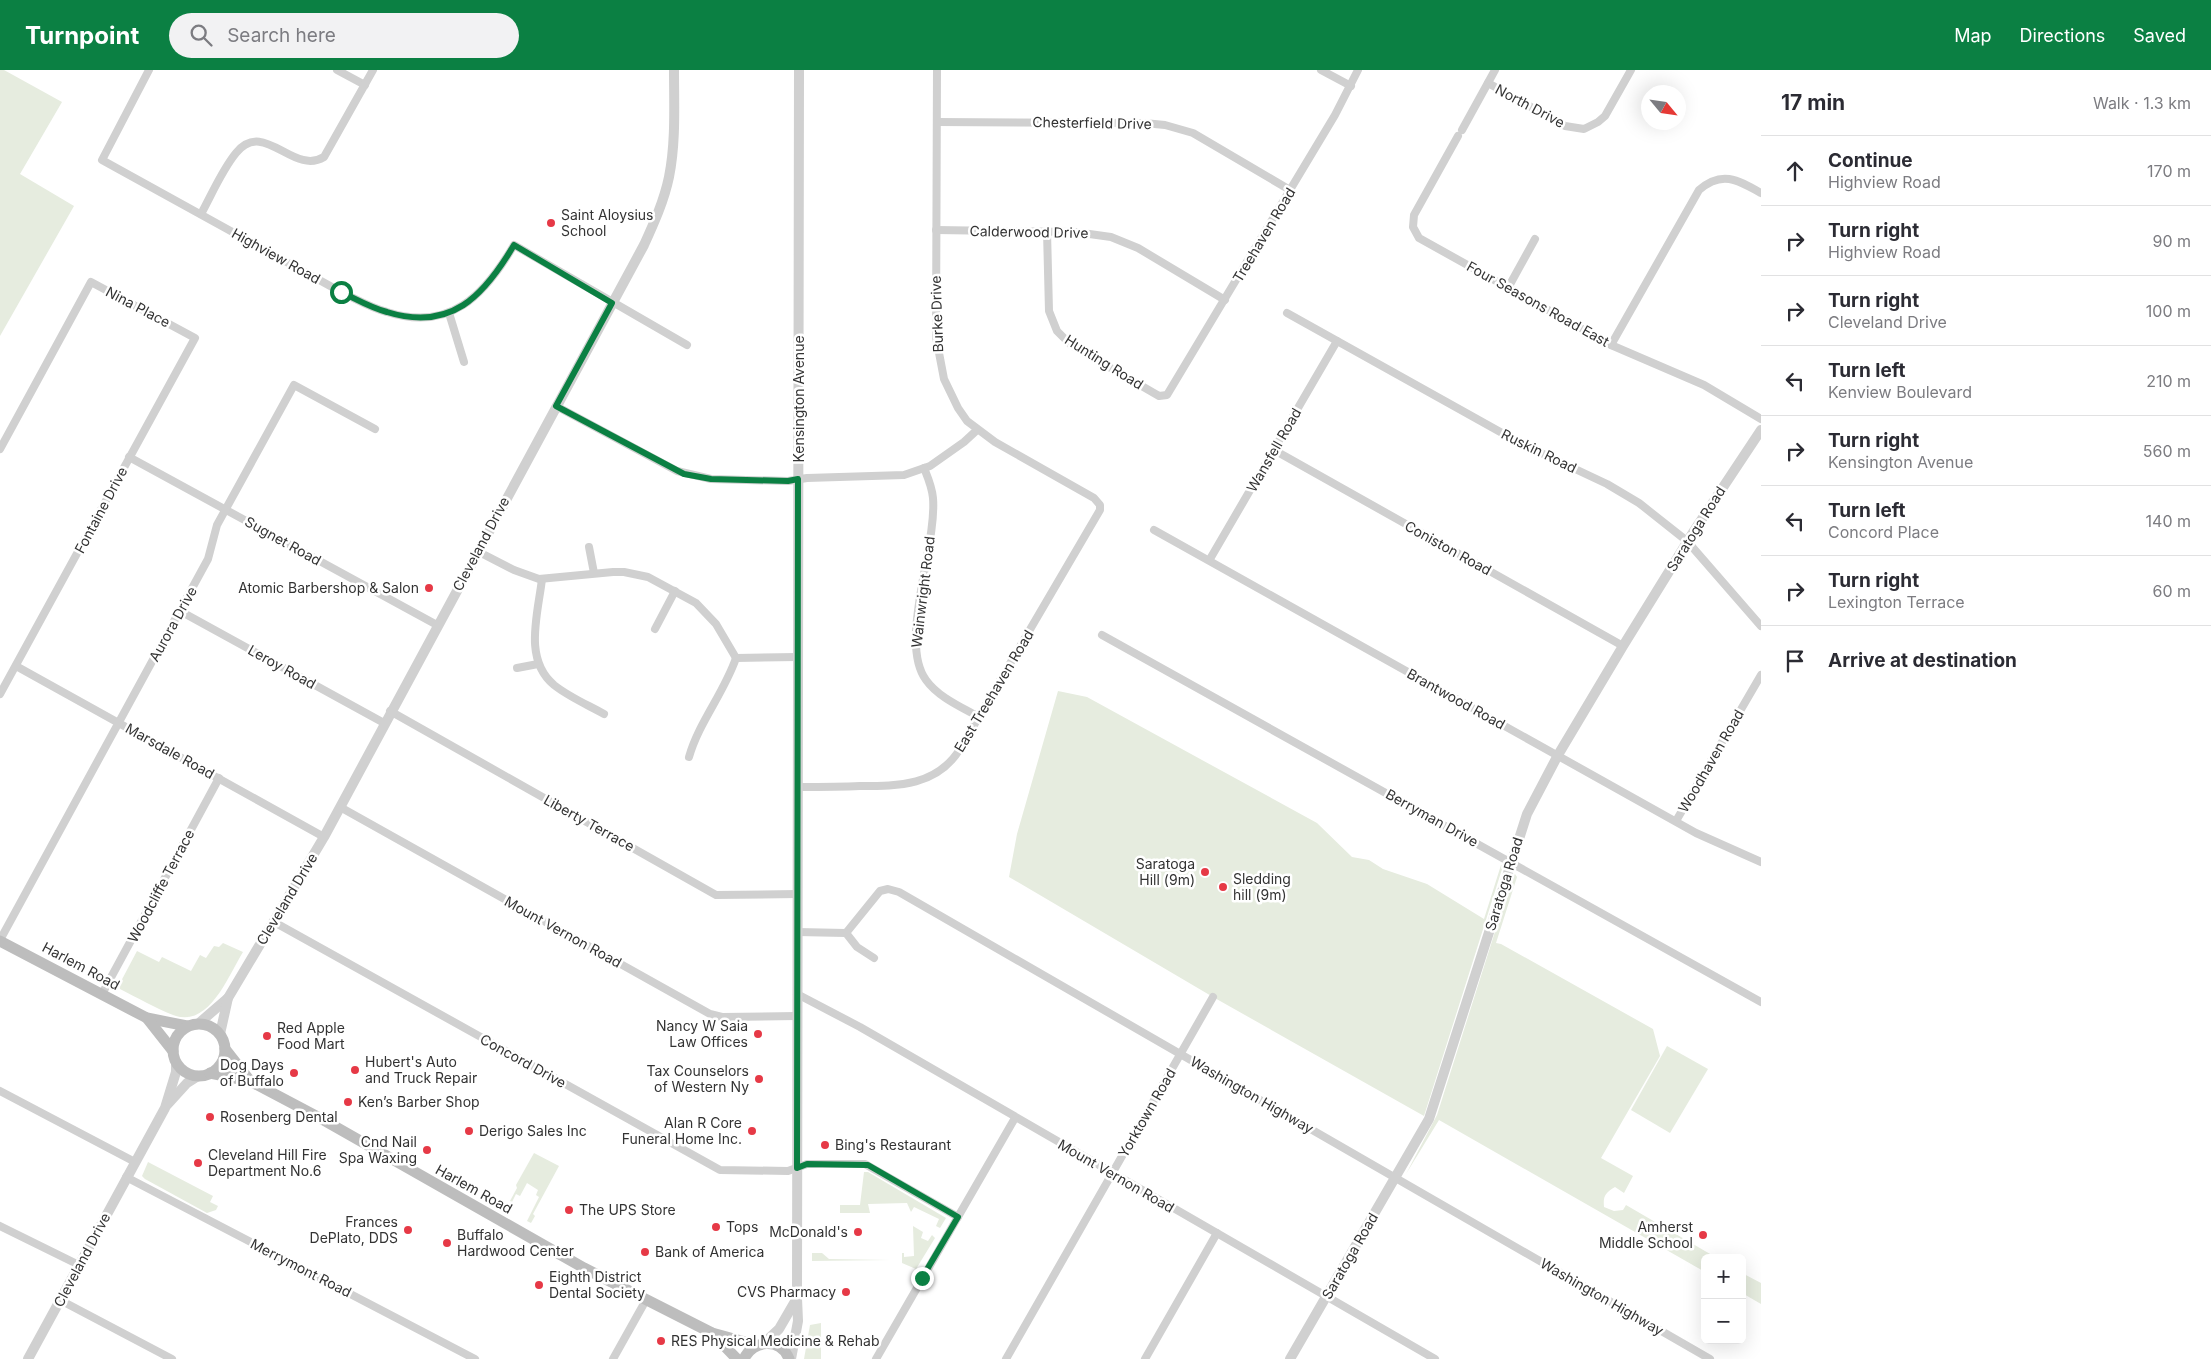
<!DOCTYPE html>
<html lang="en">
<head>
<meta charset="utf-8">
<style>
  body { margin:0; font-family:Inter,sans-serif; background:#f2f2f3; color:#2b2b33 }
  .controls { position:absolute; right:15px; bottom:15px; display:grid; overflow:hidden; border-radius:8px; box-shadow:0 5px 20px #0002 }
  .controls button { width:45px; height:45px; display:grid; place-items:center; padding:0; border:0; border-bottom:1px solid #e1e1e2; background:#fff; color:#2b2b33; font:25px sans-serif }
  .compass { position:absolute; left:1641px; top:15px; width:45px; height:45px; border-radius:50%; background:#fff; box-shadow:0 5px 20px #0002; rotate:119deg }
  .stop { position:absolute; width:15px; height:15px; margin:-11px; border:4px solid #0b8043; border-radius:50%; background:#fff }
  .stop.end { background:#0b8043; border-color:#fff; box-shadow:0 1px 5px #0008 }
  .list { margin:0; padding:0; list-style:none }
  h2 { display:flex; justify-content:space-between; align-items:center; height:65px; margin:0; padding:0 20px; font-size:21px }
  h2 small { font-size:16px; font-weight:400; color:#7c7c81 }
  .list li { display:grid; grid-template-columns:32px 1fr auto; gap:15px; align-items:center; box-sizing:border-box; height:70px; padding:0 20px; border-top:1px solid #e1e1e2 }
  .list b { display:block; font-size:19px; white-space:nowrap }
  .list p { margin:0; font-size:16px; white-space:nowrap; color:#7c7c81 }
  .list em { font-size:16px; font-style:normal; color:#7c7c81 }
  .icon { flex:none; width:28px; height:28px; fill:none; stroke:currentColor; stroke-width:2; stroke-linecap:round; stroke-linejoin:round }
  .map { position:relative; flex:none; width:1761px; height:1289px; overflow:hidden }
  header { display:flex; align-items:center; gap:30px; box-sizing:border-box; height:70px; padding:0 25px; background:#0b8043; color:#fff }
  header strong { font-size:24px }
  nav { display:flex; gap:28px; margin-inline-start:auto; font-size:18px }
  .search { width:350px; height:45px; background:#f2f2f3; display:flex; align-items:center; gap:12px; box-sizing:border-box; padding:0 18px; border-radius:28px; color:#7c7c81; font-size:19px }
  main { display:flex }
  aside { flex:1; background:#fff }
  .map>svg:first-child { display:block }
</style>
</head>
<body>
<header>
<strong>Turnpoint</strong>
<div class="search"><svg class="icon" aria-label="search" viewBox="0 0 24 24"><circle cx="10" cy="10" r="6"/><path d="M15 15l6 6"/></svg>Search here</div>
<nav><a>Map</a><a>Directions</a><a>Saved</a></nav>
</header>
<main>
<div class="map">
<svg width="1761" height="1289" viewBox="0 0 1761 1289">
  <rect width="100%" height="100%" fill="#fff"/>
  <g fill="#e6ecdf">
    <polygon points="0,0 4,0 62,32 20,104 74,136 0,266"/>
    <polygon points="1058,621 1087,627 1317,753 1352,787 1369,790 1383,799 1427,814 1484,849 1501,795 1503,796 1424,1046 1213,927 1009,807 1017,764"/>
    <path d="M1515 804 1517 807 1496 873 1501 874 1653 959 1660 986 1601 1088 1633 1106 1624 1123 1615 1117C1605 1123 1603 1126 1604 1137L1614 1141 1623 1140 1626 1135 1717 1188H1705V1202L1439 1050 1406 1104 1437 1045 1512 808Z"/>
    <path d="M223 873 243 882C228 906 209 959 173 945 155 938 138 928 120 919L119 915 137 881 159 892 162 887 191 901 200 885 206 888 214 876 219 877Z"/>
    <polygon points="1667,976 1708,999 1670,1063 1631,1040"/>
    <polygon points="534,1083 559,1096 533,1144 535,1146 531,1153 527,1151 539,1127 536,1125 538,1120 527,1113 520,1126 516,1124 512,1132 510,1131 517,1118 516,1115"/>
    <polygon points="148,1092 213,1126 210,1132 218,1136 216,1140 207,1143 145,1109 142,1106"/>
    <polygon points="864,1102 868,1102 946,1148 940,1158 936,1156 939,1149 914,1137 911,1142 907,1133 868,1134 870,1143 840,1143 840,1135 860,1135"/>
    <polygon points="913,1156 923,1162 921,1168 928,1171 932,1165 935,1168 916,1199 902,1193 902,1183 904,1183 904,1187 914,1186"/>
    <polygon points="812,1183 822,1183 829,1189 891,1190 812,1191"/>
    <polygon points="1742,1203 1761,1213 1761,1234 1742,1223"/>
    <polygon points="821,1253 821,1289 804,1289 810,1255"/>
  </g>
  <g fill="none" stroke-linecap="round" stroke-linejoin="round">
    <g stroke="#d0d0d0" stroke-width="8">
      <path d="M149 0 102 90 341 222C356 229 371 238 387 242 450 262 484 226 514 175L687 275"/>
      <polyline points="337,0 365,15"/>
      <polyline points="1321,0 1351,16"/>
      <polyline points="1488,13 1565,56 1584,59 1598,52 1605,46 1631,0"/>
      <polyline points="937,52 1144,53 1165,55 1193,63 1290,120"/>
      <polyline points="1462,60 1495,0"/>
      <polyline points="1458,66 1414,145 1413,157 1419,168 1611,275 1704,315 1761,349"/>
      <path d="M201 144C212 124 222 100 236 83 264 48 293 106 324 87L373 0"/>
      <polyline points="936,160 1075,162 1111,167 1138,178 1225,230"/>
      <polyline points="1047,161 1049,241 1057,261 1071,275 1159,326 1167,325 1335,45 1358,0"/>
      <polyline points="1508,218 1535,169"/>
      <polyline points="449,243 464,292"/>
      <polyline points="1287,243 1520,373 1607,414 1639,433 1687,471 1761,556"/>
      <path d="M1611 275 1699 120C1722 100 1738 110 1761 123"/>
      <polyline points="556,336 677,401 711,409 788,411 807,408 904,405 930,396 964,372 977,360"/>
      <polyline points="0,379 91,212 195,268 0,624"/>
      <polyline points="1274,380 1623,576"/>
      <polyline points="129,387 437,555"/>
      <path d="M924 398C928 408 932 417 933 428 937 477 898 572 926 610 938 627 961 637 979 647"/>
      <polyline points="1154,460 1696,763 1761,792"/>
      <polyline points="589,477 594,503"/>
      <polyline points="477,481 514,500 539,509 613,502 624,502 648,507 696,533 716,554 736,588"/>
      <polyline points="1210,489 1337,271"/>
      <path d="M542 509C538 544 523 589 554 615 569 627 588 635 604 644"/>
      <polyline points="180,541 384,653"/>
      <polyline points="655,559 675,521"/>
      <polyline points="1102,565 1761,932"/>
      <polyline points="736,588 797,587"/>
      <polyline points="16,596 324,767"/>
      <polyline points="517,598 538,594"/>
      <polyline points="390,641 716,825 798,824"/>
      <path d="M689 687C699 652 724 623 736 588"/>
      <path d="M798 717C819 717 839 717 860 716 899 716 937 716 960 679L1100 440V435L1094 428 995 372 967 351 958 338 944 309 936 267 937 0"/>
      <polyline points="340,737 710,944 722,947 797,946"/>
      <polyline points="1676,751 1761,605"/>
      <polyline points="274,852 720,1100 788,1101 807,1094 865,1094 958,1147"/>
      <polyline points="797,862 846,863 880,821 888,819 899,822 1710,1289"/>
      <polyline points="846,863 857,877 874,888"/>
      <polyline points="0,870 208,489 217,455 294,315 375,359"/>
      <polyline points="102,924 219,708"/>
      <polyline points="797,924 860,957 1435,1289"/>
      <polyline points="0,1021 135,1092"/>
      <polyline points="126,1107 475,1289"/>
      <polyline points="0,1156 79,1195"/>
      <polyline points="60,1230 172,1289"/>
      <polyline points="613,1289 646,1230"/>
      <polyline points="876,1289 1015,1048"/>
      <polyline points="1006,1289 1213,927"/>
      <polyline points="1145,1289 1217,1163"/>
    </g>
    <g stroke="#d0d0d0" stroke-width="10">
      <polyline points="198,954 228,928"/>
      <path d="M220 964 228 928 324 767 644 175C654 153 664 131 669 107 676 72 674 35 674 0"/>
      <polyline points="167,1035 187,1013 198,1006"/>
      <polyline points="764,1273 779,1259 797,1228"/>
      <polyline points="28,1289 165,1038 176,1002 176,993"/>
      <polyline points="791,1289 798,1251 797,1228 799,0"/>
      <polyline points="1290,1289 1429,1049 1527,744 1558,685 1623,576 1694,461 1761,360"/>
    </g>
    <g stroke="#bdbdbd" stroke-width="11">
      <polyline points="0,871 147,948 187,956"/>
      <polyline points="147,948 173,981"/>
      <circle cx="199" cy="980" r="26"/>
      <polyline points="225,979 250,1011"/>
      <polyline points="210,1003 250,1011 320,1048 584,1198 712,1263 756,1275"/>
      <polyline points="712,1263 737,1289"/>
      <path d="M744 1289C753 1269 781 1268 789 1289"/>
    </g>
  </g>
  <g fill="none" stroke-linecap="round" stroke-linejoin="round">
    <path stroke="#0b8043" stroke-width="6" d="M341 222C356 229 371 238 387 242 451 262 484 226 514 175L612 233 556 336 684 404 711 409 788 411 798 409 797 1098 807 1094 868 1095 958 1147 922 1208"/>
  </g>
  <g fill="#e63946" stroke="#fff" stroke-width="2">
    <circle cx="551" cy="153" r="5"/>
    <circle cx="429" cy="518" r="5"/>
    <circle cx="1205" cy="802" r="5"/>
    <circle cx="1223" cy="817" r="5"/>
    <circle cx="758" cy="964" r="5"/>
    <circle cx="267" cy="966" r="5"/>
    <circle cx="355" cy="1000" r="5"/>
    <circle cx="294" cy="1003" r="5"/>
    <circle cx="759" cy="1009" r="5"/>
    <circle cx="348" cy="1032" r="5"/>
    <circle cx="210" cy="1047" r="5"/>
    <circle cx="469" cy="1061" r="5"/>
    <circle cx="752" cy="1061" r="5"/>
    <circle cx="825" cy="1075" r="5"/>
    <circle cx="427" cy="1080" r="5"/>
    <circle cx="198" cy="1093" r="5"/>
    <circle cx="569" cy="1140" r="5"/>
    <circle cx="716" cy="1157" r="5"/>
    <circle cx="408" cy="1160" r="5"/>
    <circle cx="858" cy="1162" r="5"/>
    <circle cx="1703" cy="1165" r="5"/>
    <circle cx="447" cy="1173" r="5"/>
    <circle cx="645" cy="1182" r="5"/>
    <circle cx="539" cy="1215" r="5"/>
    <circle cx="846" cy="1222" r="5"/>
    <circle cx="661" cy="1271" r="5"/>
  </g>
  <g text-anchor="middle" stroke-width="5" stroke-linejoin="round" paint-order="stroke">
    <g font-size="14" fill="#333" stroke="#fff">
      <text transform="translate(1530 36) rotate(28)" y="5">North Drive</text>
      <text transform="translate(1092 53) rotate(1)" y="5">Chesterfield Drive</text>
      <text transform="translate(1029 162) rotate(1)" y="5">Calderwood Drive</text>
      <text transform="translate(1264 165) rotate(-59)" y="5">Treehaven Road</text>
      <text transform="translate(276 186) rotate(29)" y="5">Highview Road</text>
      <text transform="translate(1538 234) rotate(29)" y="5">Four Seasons Road East</text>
      <text transform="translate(138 237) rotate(28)" y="5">Nina Place</text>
      <text transform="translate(937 244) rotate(-92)" y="5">Burke Drive</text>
      <text transform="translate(1104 292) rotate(32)" y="5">Hunting Road</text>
      <text transform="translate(799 329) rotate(-90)" y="5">Kensington Avenue</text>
      <text transform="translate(1274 380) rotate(-60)" y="5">Wansfell Road</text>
      <text transform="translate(1539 381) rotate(26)" y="5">Ruskin Road</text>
      <text transform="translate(101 440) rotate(-62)" y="5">Fontaine Drive</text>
      <text transform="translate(1696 459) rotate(-58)" y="5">Saratoga Road</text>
      <text transform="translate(283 471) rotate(29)" y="5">Sugnet Road</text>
      <text transform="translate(481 474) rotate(-62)" y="5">Cleveland Drive</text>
      <text transform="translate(1448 478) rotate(29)" y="5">Coniston Road</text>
      <text transform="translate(923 522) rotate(-83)" y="5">Wainwright Road</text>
      <text transform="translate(173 554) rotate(-61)" y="5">Aurora Drive</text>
      <text transform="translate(282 597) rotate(29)" y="5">Leroy Road</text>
      <text transform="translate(994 621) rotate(-59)" y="5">East Treehaven Road</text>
      <text transform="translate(1456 629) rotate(29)" y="5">Brantwood Road</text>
      <text transform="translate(170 681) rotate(29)" y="5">Marsdale Road</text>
      <text transform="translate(1711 691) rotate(-60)" y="5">Woodhaven Road</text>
      <text transform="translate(1432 748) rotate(29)" y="5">Berryman Drive</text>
      <text transform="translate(589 753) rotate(29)" y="5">Liberty Terrace</text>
      <text transform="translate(1504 814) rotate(-73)" y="5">Saratoga Road</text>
      <text transform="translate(161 816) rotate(-62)" y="5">Woodcliffe Terrace</text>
      <text transform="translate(287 829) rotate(-59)" y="5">Cleveland Drive</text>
      <text transform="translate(563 862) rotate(29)" y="5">Mount Vernon Road</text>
      <text transform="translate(81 896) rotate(28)" y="5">Harlem Road</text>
      <text transform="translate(523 991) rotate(29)" y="5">Concord Drive</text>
      <text transform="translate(1252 1025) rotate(30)" y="5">Washington Highway</text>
      <text transform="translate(1147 1043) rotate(-60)" y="5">Yorktown Road</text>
      <text transform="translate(1116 1106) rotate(30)" y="5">Mount Vernon Road</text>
      <text transform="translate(474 1119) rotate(29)" y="5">Harlem Road</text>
      <text transform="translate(1350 1186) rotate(-60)" y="5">Saratoga Road</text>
      <text transform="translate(82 1190) rotate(-62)" y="5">Cleveland Drive</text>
      <text transform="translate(301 1198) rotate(27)" y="5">Merrymont Road</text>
      <text transform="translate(1602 1227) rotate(30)" y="5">Washington Highway</text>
    </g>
    <g font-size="14" fill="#333" stroke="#fff" text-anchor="start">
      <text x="561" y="150">Saint Aloysius<tspan x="561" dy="16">School</tspan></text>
      <text x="419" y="523" text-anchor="end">Atomic Barbershop &amp; Salon</text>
      <text x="1195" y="799" text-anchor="end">Saratoga<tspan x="1195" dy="16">Hill (9m)</tspan></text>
      <text x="1233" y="814">Sledding<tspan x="1233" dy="16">hill (9m)</tspan></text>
      <text x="748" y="961" text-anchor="end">Nancy W Saia<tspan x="748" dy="16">Law Offices</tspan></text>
      <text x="277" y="963">Red Apple<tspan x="277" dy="16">Food Mart</tspan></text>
      <text x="365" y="997">Hubert's Auto<tspan x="365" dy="16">and Truck Repair</tspan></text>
      <text x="284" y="1000" text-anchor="end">Dog Days<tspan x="284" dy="16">of Buffalo</tspan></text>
      <text x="749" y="1006" text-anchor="end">Tax Counselors<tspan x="749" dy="16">of Western Ny</tspan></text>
      <text x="358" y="1037">Ken’s Barber Shop</text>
      <text x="220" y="1052">Rosenberg Dental</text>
      <text x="742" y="1058" text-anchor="end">Alan R Core<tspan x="742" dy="16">Funeral Home Inc.</tspan></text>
      <text x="479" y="1066">Derigo Sales Inc</text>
      <text x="417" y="1077" text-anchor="end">Cnd Nail<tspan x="417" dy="16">Spa Waxing</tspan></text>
      <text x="835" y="1080">Bing's Restaurant</text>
      <text x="208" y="1090">Cleveland Hill Fire<tspan x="208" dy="16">Department No.6</tspan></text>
      <text x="579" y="1145">The UPS Store</text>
      <text x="398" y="1157" text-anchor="end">Frances<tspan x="398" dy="16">DePlato, DDS</tspan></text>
      <text x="726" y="1162">Tops</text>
      <text x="1693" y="1162" text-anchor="end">Amherst<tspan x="1693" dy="16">Middle School</tspan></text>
      <text x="848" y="1167" text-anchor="end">McDonald's</text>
      <text x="457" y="1170">Buffalo<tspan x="457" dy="16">Hardwood Center</tspan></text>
      <text x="655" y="1187">Bank of America</text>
      <text x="549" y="1212">Eighth District<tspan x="549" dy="16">Dental Society</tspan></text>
      <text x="836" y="1227" text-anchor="end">CVS Pharmacy</text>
      <text x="671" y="1276">RES Physical Medicine &amp; Rehab</text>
    </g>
  </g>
</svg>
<div class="controls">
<button>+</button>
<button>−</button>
</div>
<svg class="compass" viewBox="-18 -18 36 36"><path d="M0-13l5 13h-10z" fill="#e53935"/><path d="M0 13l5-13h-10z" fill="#7c7c81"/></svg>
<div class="stop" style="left:341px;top:222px"></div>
<div class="stop end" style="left:922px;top:1208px"></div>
</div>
<aside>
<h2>17 min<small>Walk · 1.3 km</small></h2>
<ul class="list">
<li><svg class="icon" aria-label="ahead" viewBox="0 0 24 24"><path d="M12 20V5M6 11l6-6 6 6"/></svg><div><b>Continue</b><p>Highview Road</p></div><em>170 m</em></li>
<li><svg class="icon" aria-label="right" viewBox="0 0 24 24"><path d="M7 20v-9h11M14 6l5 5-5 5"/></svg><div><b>Turn right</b><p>Highview Road</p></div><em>90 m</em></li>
<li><svg class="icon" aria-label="right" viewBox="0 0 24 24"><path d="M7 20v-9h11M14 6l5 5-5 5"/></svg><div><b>Turn right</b><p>Cleveland Drive</p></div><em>100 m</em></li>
<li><svg class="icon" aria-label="left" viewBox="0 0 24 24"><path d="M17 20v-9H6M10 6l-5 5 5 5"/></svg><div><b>Turn left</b><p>Kenview Boulevard</p></div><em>210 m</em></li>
<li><svg class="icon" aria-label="right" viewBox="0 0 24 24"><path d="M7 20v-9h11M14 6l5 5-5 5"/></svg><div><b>Turn right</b><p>Kensington Avenue</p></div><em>560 m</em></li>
<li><svg class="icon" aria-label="left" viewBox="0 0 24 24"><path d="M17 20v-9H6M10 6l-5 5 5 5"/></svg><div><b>Turn left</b><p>Concord Place</p></div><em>140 m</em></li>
<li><svg class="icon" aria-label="right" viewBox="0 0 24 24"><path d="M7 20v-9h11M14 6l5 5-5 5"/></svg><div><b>Turn right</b><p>Lexington Terrace</p></div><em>60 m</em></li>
<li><svg class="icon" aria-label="arrive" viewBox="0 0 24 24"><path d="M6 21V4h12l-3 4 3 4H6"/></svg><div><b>Arrive at destination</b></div></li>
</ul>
</aside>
</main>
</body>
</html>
